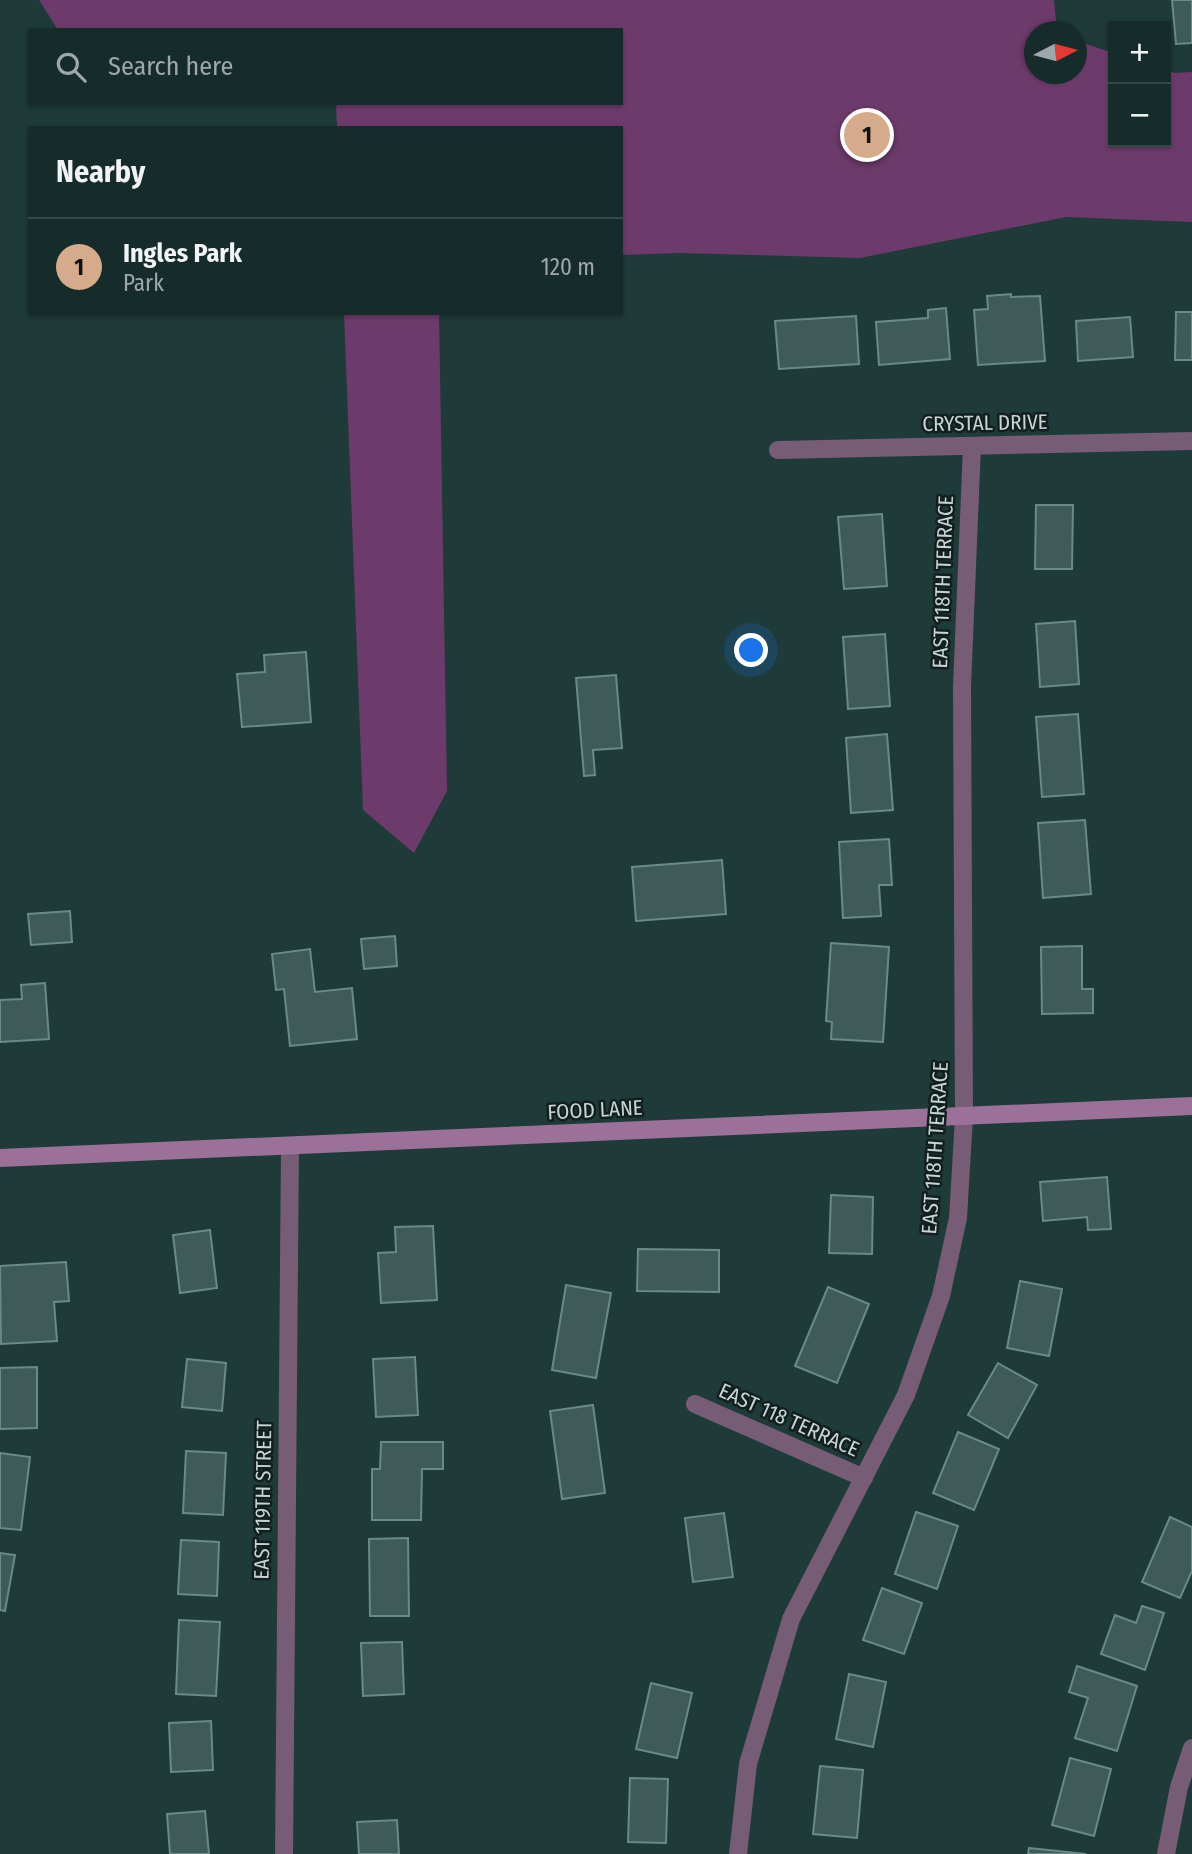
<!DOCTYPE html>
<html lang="en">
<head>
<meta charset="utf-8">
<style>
  body { margin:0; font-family:"Fira Sans Condensed",sans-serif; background:#233837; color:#f1f3f6 }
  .controls { position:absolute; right:21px; top:21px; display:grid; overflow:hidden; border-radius:0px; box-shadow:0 2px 5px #0004 }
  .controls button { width:63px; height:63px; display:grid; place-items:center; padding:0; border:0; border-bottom:2px solid #354847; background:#162c2b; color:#f1f3f6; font:35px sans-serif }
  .compass { position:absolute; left:1024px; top:21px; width:63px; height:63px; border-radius:50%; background:#162c2b; box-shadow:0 2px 5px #0004; rotate:84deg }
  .you { position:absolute; left:752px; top:651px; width:24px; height:24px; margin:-18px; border:5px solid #fff; border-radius:50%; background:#1a73e8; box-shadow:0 0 0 10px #1a73e833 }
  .badge { display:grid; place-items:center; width:46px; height:46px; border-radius:50%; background:#d6ab8b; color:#111; font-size:23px; font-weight:700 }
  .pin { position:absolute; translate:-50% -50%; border:4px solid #fff; box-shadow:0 2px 7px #0006 }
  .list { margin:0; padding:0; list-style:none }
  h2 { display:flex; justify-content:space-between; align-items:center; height:91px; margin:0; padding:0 28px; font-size:30px }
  h2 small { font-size:23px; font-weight:400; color:#9ea7a9 }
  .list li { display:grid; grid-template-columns:46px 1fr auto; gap:21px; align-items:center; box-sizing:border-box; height:98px; padding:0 28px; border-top:2px solid #354847 }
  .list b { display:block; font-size:26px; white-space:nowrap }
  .list p { margin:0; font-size:23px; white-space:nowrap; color:#9ea7a9 }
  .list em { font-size:23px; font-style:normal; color:#9ea7a9 }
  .icon { flex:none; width:38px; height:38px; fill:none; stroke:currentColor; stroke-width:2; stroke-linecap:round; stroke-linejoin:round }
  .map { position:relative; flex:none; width:1192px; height:1854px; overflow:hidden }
  .search { position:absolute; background:#162c2b; box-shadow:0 2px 5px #0004; left:28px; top:28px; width:595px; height:77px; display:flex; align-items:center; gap:18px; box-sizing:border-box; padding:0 24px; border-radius:0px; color:#9ea7a9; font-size:26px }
  .panel { position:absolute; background:#162c2b; box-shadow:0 2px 5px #0004; left:28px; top:126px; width:595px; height:189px; border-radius:0px }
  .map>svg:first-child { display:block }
</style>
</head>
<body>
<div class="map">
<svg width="1192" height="1854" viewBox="0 0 1192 1854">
  <rect width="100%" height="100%" fill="#1e3a39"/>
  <g fill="#6d3b6b">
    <polygon points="39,0 1054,0 1057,31 1034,32 1034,74 1076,74 1077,41 1113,53 1113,142 1166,142 1166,70 1175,73 1192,72 1192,222 1066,217 860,258 680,253 621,255 621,128 337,128 336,103 621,103 621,30 58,30"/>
    <polygon points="344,313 439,313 447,791 414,853 363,810"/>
  </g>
  <g fill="#3e5b59" stroke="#6b8987" stroke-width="2">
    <polygon points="1172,0 1192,0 1192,43 1176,44"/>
    <polygon points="1011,294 1011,297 1040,296 1045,361 978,365 974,310 988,309 987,296"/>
    <polygon points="946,308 950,359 879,365 876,322 928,318 928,310"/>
    <polygon points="1176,312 1192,312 1192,360 1175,360"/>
    <polygon points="856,316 859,364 779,369 775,321"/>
    <polygon points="1130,317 1133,357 1078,361 1076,321"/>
    <polygon points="1036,505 1073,505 1072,569 1035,569"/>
    <polygon points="882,514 887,586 844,589 838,517"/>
    <polygon points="1075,621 1079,684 1040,687 1036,624"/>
    <polygon points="885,634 890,706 848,709 843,637"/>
    <polygon points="306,652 311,722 242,727 237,674 265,672 264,655"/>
    <polygon points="616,675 622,748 593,750 595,775 584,776 576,678"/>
    <polygon points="1078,714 1084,794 1042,797 1036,717"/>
    <polygon points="887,734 893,810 851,813 846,738"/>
    <polygon points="1085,820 1091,894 1043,898 1038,823"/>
    <polygon points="889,839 892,885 879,885 881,916 843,918 839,842"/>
    <polygon points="722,860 726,914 636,921 632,867"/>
    <polygon points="70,911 72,942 31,945 28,914"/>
    <polygon points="395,936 397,966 364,969 361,939"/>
    <polygon points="831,943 889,947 883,1042 831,1039 832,1022 826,1021"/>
    <polygon points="1082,946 1082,989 1093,989 1093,1013 1042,1014 1041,947"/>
    <polygon points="310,949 315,992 352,988 357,1039 290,1046 284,989 276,990 272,954"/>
    <polygon points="45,983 49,1039 0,1042 0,1000 22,999 21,985"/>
    <polygon points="1107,1177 1111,1229 1088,1230 1087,1217 1043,1221 1040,1182"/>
    <polygon points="831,1195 873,1197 872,1254 829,1253"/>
    <polygon points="433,1226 437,1300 381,1303 378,1253 396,1252 395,1227"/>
    <polygon points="210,1230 217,1288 180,1293 173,1235"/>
    <polygon points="638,1249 719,1250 719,1292 637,1291"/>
    <polygon points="66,1262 69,1301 54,1302 57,1341 1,1344 0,1266"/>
    <polygon points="1020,1281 1062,1289 1049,1356 1007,1348"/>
    <polygon points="566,1285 611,1293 596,1378 552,1370"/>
    <polygon points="828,1287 869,1304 837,1383 795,1366"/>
    <polygon points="415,1357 418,1415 376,1417 373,1359"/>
    <polygon points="187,1359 226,1363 222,1411 182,1407"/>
    <polygon points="998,1363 1037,1385 1008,1438 968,1415"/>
    <polygon points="37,1367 37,1428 0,1429 0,1368"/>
    <polygon points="593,1405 605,1493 562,1499 550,1411"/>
    <polygon points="958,1432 999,1449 974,1510 933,1493"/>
    <polygon points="381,1442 443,1442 443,1469 422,1469 421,1520 372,1520 372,1469 380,1469"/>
    <polygon points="186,1451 226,1453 223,1515 183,1513"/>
    <polygon points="0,1453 30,1457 21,1530 0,1528"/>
    <polygon points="916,1512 958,1526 937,1589 895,1574"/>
    <polygon points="724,1513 733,1577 693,1582 685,1518"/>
    <polygon points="1170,1517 1192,1527 1192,1571 1180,1598 1142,1582"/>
    <polygon points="408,1538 409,1616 370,1616 369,1539"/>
    <polygon points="181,1540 219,1542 217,1596 178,1594"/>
    <polygon points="0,1553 15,1555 5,1611 0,1610"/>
    <polygon points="882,1588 922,1603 904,1654 863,1640"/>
    <polygon points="1142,1606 1164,1613 1145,1670 1101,1654 1115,1615 1136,1623"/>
    <polygon points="179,1620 220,1622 216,1696 176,1694"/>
    <polygon points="402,1642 404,1694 363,1696 361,1643"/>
    <polygon points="1077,1666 1137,1686 1117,1751 1075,1738 1088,1698 1069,1692"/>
    <polygon points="849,1674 886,1682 873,1747 836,1739"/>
    <polygon points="651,1683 692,1693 677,1758 636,1749"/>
    <polygon points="211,1721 213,1770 171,1772 169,1723"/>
    <polygon points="1070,1758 1111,1769 1094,1836 1052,1825"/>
    <polygon points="820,1766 863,1770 857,1838 813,1834"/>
    <polygon points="630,1778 668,1779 666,1843 628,1842"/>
    <polygon points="205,1811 209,1854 170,1854 167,1814"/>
    <polygon points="397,1820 399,1854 359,1854 357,1822"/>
    <polygon points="1029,1848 1086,1854 1028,1854"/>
  </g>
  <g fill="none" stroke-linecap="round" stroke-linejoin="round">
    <g stroke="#775c75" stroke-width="18">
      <polyline points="778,450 1192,441"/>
      <polyline points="695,1404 864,1478"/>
      <polyline points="284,1854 290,1146"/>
      <polyline points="738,1854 748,1764 791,1619 906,1395 941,1296 958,1218 964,1117 962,687 972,446"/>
      <polyline points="1166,1854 1179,1787 1192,1748"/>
    </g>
    <polyline stroke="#9c7199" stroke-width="18" points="0,1158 1192,1106"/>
  </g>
  <g text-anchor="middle" stroke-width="5" stroke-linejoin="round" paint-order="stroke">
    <g font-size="21" fill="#c5d5d3" stroke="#131f1e">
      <text transform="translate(985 423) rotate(-1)" y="7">CRYSTAL DRIVE</text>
      <text transform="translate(943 582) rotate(-88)" y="7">EAST 118TH TERRACE</text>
      <text transform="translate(595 1110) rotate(-3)" y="7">FOOD LANE</text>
      <text transform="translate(935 1148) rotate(-86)" y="7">EAST 118TH TERRACE</text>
      <text transform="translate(789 1420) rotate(24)" y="7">EAST 118 TERRACE</text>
      <text transform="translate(263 1500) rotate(-89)" y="7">EAST 119TH STREET</text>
    </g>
  </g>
</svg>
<div class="controls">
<button>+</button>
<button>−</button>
</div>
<svg class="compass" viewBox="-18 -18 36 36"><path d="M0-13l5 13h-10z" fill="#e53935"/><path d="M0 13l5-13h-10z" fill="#9ea7a9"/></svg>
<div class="you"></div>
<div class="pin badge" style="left:867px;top:135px">1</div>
<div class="search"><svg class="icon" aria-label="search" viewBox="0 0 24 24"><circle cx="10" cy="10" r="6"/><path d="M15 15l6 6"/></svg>Search here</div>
<section class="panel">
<h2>Nearby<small></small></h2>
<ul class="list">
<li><span class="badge">1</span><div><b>Ingles Park</b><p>Park</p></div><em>120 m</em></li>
</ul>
</section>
</div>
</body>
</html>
